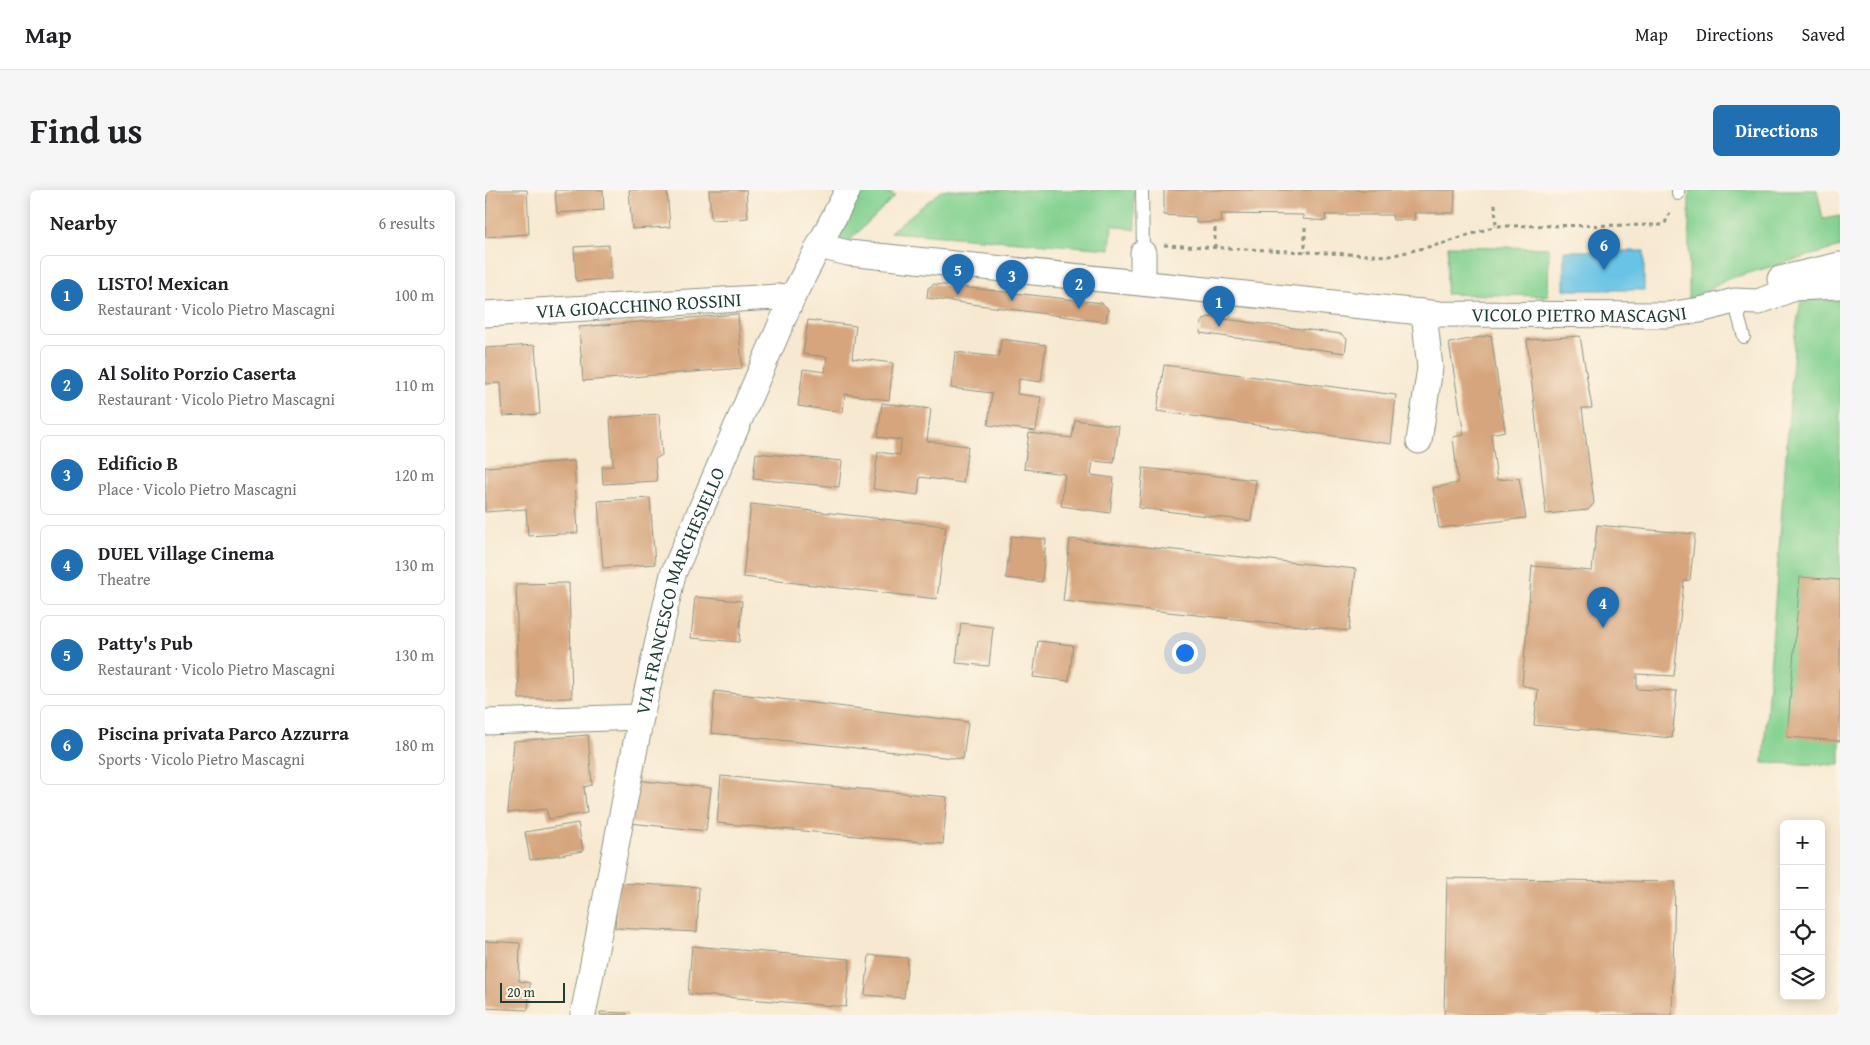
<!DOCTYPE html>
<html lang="en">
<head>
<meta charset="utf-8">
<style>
  body { margin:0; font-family:"Gentium Book Plus",serif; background:#f6f6f6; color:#202124 }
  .controls { position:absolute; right:15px; bottom:15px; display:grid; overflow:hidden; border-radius:8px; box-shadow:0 2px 12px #0003 }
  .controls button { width:45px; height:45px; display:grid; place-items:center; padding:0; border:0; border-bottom:1px solid #e0e0e0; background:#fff; color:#202124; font:25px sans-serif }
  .scale { position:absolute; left:15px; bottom:12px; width:65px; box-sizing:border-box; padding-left:5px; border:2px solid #1f3d34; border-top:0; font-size:14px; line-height:18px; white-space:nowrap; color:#1f3d34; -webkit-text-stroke:4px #fcf5e5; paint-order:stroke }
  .you { position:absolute; left:699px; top:462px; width:18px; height:18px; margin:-12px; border:4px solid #fff; border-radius:50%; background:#1a73e8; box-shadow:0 0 0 8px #1a73e833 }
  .badge { display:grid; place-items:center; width:32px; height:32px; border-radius:50%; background:#1f6fb2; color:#fff; font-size:16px; font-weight:700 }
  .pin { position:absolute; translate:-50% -41px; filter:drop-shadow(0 1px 2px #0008) }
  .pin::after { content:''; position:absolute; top:26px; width:18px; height:15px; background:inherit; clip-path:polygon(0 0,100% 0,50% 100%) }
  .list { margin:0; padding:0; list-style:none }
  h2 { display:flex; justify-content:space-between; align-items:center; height:65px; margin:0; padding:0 20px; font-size:21px }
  h2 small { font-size:16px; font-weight:400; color:#757577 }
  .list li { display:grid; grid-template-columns:32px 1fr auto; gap:15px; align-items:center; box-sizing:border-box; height:80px; margin:0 10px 10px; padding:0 10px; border:1px solid #e0e0e0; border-radius:8px }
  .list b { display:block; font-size:19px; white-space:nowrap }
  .list p { margin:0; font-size:16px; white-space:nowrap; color:#757577 }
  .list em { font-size:16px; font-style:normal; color:#757577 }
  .icon { flex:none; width:28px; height:28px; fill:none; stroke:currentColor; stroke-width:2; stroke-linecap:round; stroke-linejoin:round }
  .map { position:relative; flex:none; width:1355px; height:825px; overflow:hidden; border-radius:8px }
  header { display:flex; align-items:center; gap:30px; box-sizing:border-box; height:70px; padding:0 25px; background:#fff; border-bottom:1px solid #e0e0e0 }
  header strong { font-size:24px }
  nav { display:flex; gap:28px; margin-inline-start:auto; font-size:18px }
  .intro { display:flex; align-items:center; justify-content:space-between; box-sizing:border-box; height:120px; padding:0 30px }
  h1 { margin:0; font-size:35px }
  .button { padding:12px 22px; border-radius:8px; background:#1f6fb2; color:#fff; font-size:18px; font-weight:700 }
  main { display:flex; gap:30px; padding:0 30px }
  aside { flex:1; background:#fff; border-radius:8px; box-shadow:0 2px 12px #0003 }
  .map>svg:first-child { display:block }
</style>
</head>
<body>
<header>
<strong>Map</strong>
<nav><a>Map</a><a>Directions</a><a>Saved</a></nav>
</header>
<div class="intro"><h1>Find us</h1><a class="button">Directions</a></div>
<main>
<aside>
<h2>Nearby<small>6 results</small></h2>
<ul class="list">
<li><span class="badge">1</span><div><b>LISTO! Mexican</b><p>Restaurant · Vicolo Pietro Mascagni</p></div><em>100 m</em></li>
<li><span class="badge">2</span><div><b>Al Solito Porzio Caserta</b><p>Restaurant · Vicolo Pietro Mascagni</p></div><em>110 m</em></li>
<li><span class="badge">3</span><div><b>Edificio B</b><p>Place · Vicolo Pietro Mascagni</p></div><em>120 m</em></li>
<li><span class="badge">4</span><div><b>DUEL Village Cinema</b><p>Theatre</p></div><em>130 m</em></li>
<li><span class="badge">5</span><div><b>Patty's Pub</b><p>Restaurant · Vicolo Pietro Mascagni</p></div><em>130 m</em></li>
<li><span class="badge">6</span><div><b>Piscina privata Parco Azzurra</b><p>Sports · Vicolo Pietro Mascagni</p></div><em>180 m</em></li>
</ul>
</aside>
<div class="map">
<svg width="1355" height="825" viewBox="0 0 1355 825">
  <rect width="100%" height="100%" fill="#fcf5e5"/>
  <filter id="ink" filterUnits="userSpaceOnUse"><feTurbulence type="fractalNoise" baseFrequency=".02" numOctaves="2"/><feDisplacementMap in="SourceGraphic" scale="10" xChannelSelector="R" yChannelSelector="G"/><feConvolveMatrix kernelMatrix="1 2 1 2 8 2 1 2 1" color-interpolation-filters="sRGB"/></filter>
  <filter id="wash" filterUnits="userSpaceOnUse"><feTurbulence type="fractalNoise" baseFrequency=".0096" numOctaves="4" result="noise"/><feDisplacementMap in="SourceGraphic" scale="20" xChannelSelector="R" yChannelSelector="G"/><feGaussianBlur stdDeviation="1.12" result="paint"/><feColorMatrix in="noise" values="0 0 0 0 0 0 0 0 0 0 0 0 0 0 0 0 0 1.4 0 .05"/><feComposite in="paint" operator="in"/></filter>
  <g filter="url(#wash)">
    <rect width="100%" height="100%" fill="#f7e9d1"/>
    <g fill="#83d190" stroke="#518762">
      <polygon points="377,0 399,0 410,6 368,47 362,56 343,52"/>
      <polygon points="457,0 649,0 650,40 627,35 625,59 405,42"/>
      <polygon points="1204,0 1332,0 1338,29 1355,26 1355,57 1243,89 1204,111"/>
      <polygon points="963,56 1064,58 1063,106 961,104"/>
      <polygon points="1355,102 1355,575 1278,573 1310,144 1317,104"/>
    </g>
    <rect fill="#68c3e5" stroke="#44808c" x="1079" y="61" width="80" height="39"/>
    <g id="blocks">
      <g fill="#d6a57d">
        <polygon points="2,0 42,0 44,44 0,47"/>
        <polygon points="70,0 118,0 119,20 72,23"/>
        <polygon points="144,0 182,0 185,37 147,39"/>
        <polygon points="224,0 261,0 263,28 226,30"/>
        <polygon points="679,0 970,0 969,23 929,23 930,30 908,30 907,25 840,25 841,31 818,29 818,25 736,24 737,32 711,33 711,27 679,25"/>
        <polygon points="124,55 126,89 91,91 89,57"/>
        <polygon points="449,94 617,113 623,119 621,132 442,108 443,98"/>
        <polygon points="253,124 257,178 98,191 94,137"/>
        <polygon points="723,127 856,144 862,149 860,163 715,143 716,132"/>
        <polygon points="323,130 371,136 367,168 408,173 404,210 360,204 358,222 313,216 318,179 340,182 342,167 318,164"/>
        <polygon points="1006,145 1020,241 1006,244 1012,290 1034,288 1041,328 954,338 948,298 973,293 968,247 979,245 964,153"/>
        <polygon points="1095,146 1107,218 1097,218 1109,313 1103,320 1061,324 1042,150"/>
        <polygon points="516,149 561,155 556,192 534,189 532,204 556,207 551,241 503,235 507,203 466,198 470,162 514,167"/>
        <polygon points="50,155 55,224 18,226 16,193 0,194 0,158"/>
        <polygon points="679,175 911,205 906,254 672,221"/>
        <polygon points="397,213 446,219 442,251 483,256 478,293 435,287 433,305 388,299 393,262 415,265 416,250 393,247"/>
        <polygon points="174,224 177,265 170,269 172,291 118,294 117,277 128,276 125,228"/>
        <polygon points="590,230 634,236 629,273 608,271 606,285 629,288 625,323 576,316 580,284 539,279 544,243 587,248"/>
        <polygon points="271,263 357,271 354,297 268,289"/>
        <polygon points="89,271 93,343 43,346 41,319 0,322 0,277"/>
        <polygon points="658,278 771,290 766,331 654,318"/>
        <polygon points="165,308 170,374 118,378 113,311"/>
        <polygon points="266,314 461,336 452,409 258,387"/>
        <polygon points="1112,335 1210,344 1205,390 1199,391 1189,486 1152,484 1152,499 1192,501 1187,548 1049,535 1053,500 1037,495 1047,376 1107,381"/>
        <polygon points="526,346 561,349 557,392 521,388"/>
        <polygon points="585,349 871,379 864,441 578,411"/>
        <polygon points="1315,387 1355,390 1355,551 1302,547"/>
        <polygon points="84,393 87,508 34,509 31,394"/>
        <polygon points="210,407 257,411 254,452 206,448"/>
        <polygon points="476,433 508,437 504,476 471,473"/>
        <polygon points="553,451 588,455 584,491 548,487"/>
        <polygon points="230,501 483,532 478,569 226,543"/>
        <polygon points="103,545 107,595 99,597 102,623 64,629 61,619 23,623 29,551"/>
        <polygon points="236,586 462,607 458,654 232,633"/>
        <polygon points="150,590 226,598 221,641 145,633"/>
        <polygon points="93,633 98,661 45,670 40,642"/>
        <polygon points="962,688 1190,692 1187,825 959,825"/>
        <polygon points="133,693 214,697 212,742 130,738"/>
        <polygon points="0,751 35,753 34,791 45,793 43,820 0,818"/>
        <polygon points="207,756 365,769 361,817 203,804"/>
        <polygon points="384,765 423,768 419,808 380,805"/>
        <polygon points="115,822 142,823 142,825 115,825"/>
      </g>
    </g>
  </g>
  <g filter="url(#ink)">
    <use href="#blocks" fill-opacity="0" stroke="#8b9382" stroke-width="1"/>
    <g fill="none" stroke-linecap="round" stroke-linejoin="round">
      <g stroke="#8b9382" stroke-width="14">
        <g id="service">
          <polyline points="657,0 658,63"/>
          <polyline points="1193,4 1193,0"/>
          <polyline points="1249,111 1259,147"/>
        </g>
      </g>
      <g stroke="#8b9382" stroke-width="27">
        <g id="minor">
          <path id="s1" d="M334 56 363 63 955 124 1182 125 1215 120 1249 111 1273 112 1309 98 1355 96"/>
          <polyline points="1295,89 1355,75"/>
          <polyline points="658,93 658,63"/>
          <path id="s2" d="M0 124 308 106"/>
          <polyline points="934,251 945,178 939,122"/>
          <polyline points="0,532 156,527"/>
          <path id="s3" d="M98 825 156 527 188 384 308 106 363 0"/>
        </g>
      </g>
      <g stroke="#8b9382" stroke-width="3" stroke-dasharray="4 4" stroke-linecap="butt">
        <polyline points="1010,14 1011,36 1179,35 1187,19"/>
        <polyline points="820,37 820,62"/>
        <polyline points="679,55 905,66 960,53 1011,36"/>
        <polyline points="730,58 730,36"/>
      </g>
      <use href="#service" stroke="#fff" stroke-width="12"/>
      <use href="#minor" stroke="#fff" stroke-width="25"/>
    </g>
  </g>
  <g text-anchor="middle" stroke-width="5" stroke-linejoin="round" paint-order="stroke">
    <g font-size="19" fill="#1f3d34" stroke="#fcf5e5">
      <text dy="7" stroke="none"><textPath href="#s2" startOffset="154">VIA GIOACCHINO ROSSINI</textPath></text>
      <text dy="7" stroke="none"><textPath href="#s1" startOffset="764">VICOLO PIETRO MASCAGNI</textPath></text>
      <text dy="7" stroke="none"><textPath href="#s3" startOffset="436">VIA FRANCESCO MARCHESIELLO</textPath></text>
    </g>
  </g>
</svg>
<div class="controls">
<button>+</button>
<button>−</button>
<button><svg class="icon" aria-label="locate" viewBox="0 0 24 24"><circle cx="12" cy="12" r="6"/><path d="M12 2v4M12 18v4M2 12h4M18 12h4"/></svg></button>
<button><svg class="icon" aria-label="layers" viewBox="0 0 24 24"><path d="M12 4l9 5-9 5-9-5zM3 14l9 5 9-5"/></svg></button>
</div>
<div class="scale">20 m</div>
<div class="you"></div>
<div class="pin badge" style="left:734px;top:137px">1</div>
<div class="pin badge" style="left:594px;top:119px">2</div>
<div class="pin badge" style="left:527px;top:111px">3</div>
<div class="pin badge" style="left:1118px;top:438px">4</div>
<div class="pin badge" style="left:473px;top:105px">5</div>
<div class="pin badge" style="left:1119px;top:80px">6</div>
</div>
</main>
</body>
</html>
